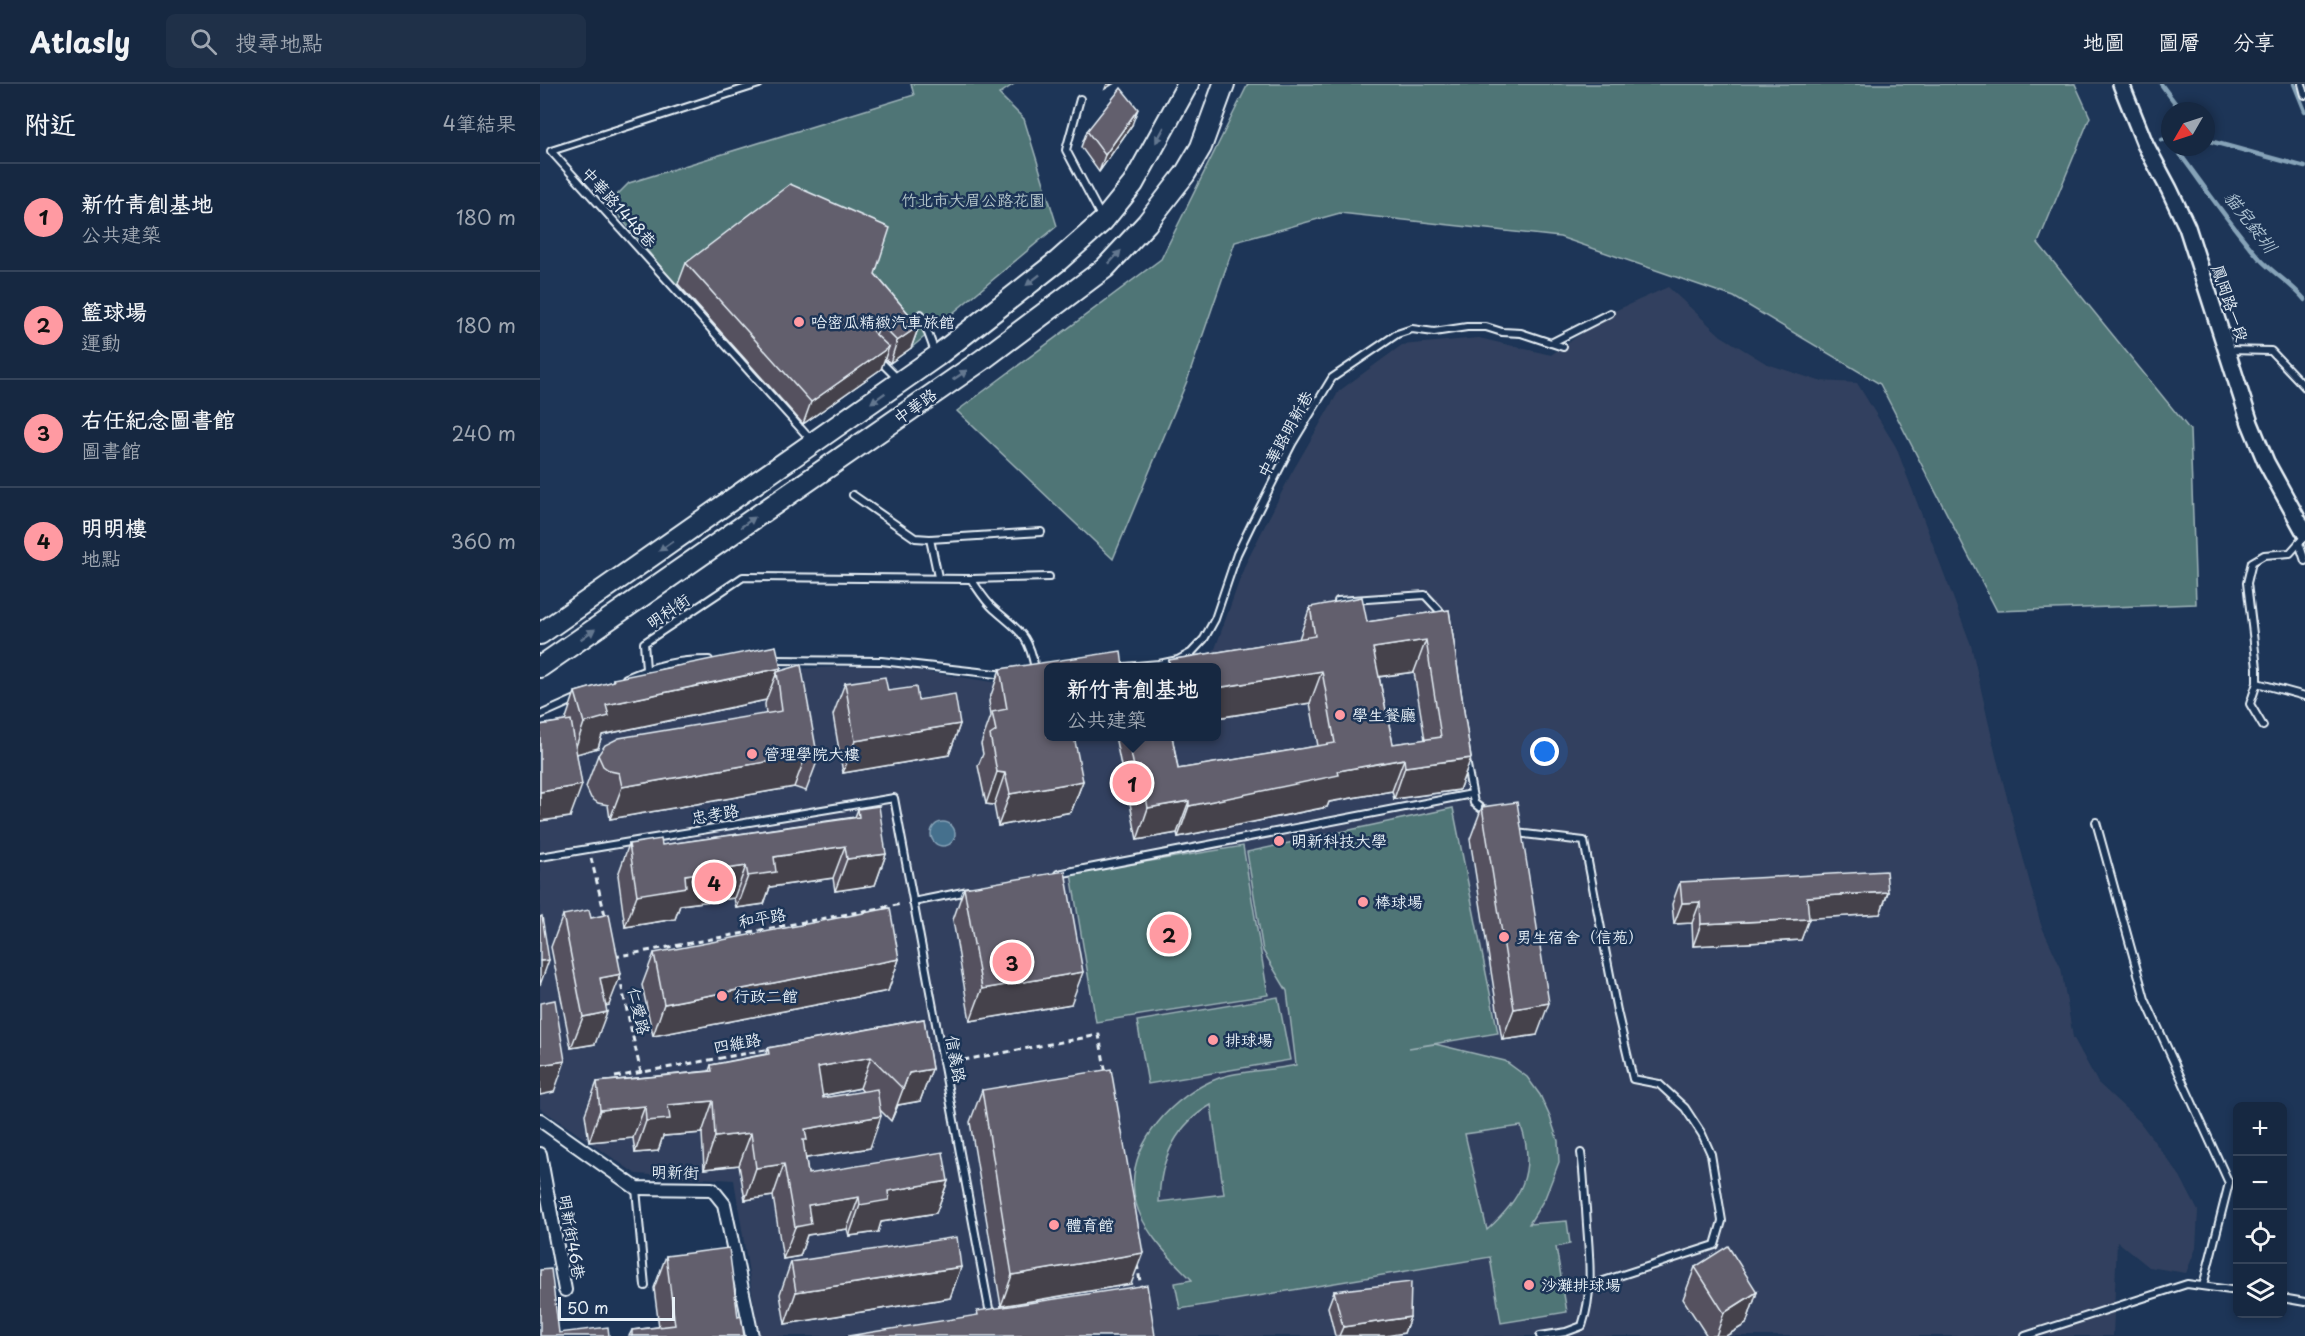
<!DOCTYPE html>
<html lang="zh-TW">
<head>
<meta charset="utf-8">
<style>
  body { margin:0; font-family:"Playpen Sans","LXGW WenKai TC",sans-serif; background:#1f3048; color:#f1f3f6 }
  .controls { position:absolute; right:18px; bottom:18px; display:grid; overflow:hidden; border-radius:9px; box-shadow:0 3px 9px #0003 }
  .controls button { width:54px; height:54px; display:grid; place-items:center; padding:0; border:0; border-bottom:2px solid #35445a; background:#162841; color:#f1f3f6; font:30px sans-serif }
  .compass { position:absolute; left:1621px; top:18px; width:54px; height:54px; border-radius:50%; background:#162841; box-shadow:0 3px 9px #0003; rotate:231deg }
  .scale { position:absolute; left:18px; bottom:15px; width:117px; box-sizing:border-box; padding-left:6px; border:3px solid #e8f1f8; border-top:0; font-size:16px; line-height:21px; white-space:nowrap; color:#e8f1f8; -webkit-text-stroke:4px #1d3557; paint-order:stroke }
  .you { position:absolute; left:1005px; top:668px; width:21px; height:21px; margin:-15px; border:4px solid #fff; border-radius:50%; background:#1a73e8; box-shadow:0 0 0 9px #1a73e833 }
  .badge { display:grid; place-items:center; width:39px; height:39px; border-radius:50%; background:#ff9aa2; color:#111; font-size:20px; font-weight:700 }
  .pin { position:absolute; translate:-50% -50%; border:3px solid #fff; box-shadow:0 2px 6px #0006 }
  .popup { position:absolute; left:504px; top:579px; width:177px; height:78px; box-sizing:border-box; display:grid; place-content:center; border-radius:9px; background:#162841; filter:drop-shadow(0 2px 4px #0005); font-size:20px; white-space:nowrap; color:#9ea6b1 }
  .popup b { font-size:22px; color:#f1f3f6 }
  .popup::after { content:''; position:absolute; left:50%; top:100%; margin-left:-12px; border:12px solid transparent; border-top-color:#162841 }
  .list { margin:0; padding:0; list-style:none }
  h2 { display:flex; justify-content:space-between; align-items:center; height:78px; margin:0; padding:0 24px; font-size:26px }
  h2 small { font-size:20px; font-weight:400; color:#9ea6b1 }
  .list li { display:grid; grid-template-columns:39px 1fr auto; gap:18px; align-items:center; box-sizing:border-box; height:108px; padding:0 24px; border-top:2px solid #35445a }
  .list b { display:block; font-size:22px; white-space:nowrap }
  .list p { margin:0; font-size:20px; white-space:nowrap; color:#9ea6b1 }
  .list em { font-size:20px; font-style:normal; color:#9ea6b1 }
  .icon { flex:none; width:33px; height:33px; fill:none; stroke:currentColor; stroke-width:2; stroke-linecap:round; stroke-linejoin:round }
  .map { position:relative; flex:none; width:1765px; height:1252px; overflow:hidden }
  header { display:flex; align-items:center; gap:36px; box-sizing:border-box; height:84px; padding:0 30px; background:#162841; border-bottom:2px solid #35445a }
  header strong { font-size:28px }
  nav { display:flex; gap:33px; margin-inline-start:auto; font-size:21px }
  .search { width:420px; height:54px; background:#1f3048; display:flex; align-items:center; gap:15px; box-sizing:border-box; padding:0 21px; border-radius:9px; color:#9ea6b1; font-size:22px }
  main { display:flex }
  aside { flex:1; background:#162841 }
  .map>svg:first-child { display:block }
</style>
</head>
<body>
<header>
<strong>Atlasly</strong>
<div class="search"><svg class="icon" aria-label="search" viewBox="0 0 24 24"><circle cx="10" cy="10" r="6"/><path d="M15 15l6 6"/></svg>搜尋地點</div>
<nav><a>地圖</a><a>圖層</a><a>分享</a></nav>
</header>
<main>
<aside>
<h2>附近<small>4筆結果</small></h2>
<ul class="list">
<li><span class="badge">1</span><div><b>新竹青創基地</b><p>公共建築</p></div><em>180 m</em></li>
<li><span class="badge">2</span><div><b>籃球場</b><p>運動</p></div><em>180 m</em></li>
<li><span class="badge">3</span><div><b>右任紀念圖書館</b><p>圖書館</p></div><em>240 m</em></li>
<li><span class="badge">4</span><div><b>明明樓</b><p>地點</p></div><em>360 m</em></li>
</ul>
</aside>
<div class="map">
<svg width="1765" height="1252" viewBox="0 0 1765 1252">
  <rect width="100%" height="100%" fill="#1d3557"/>
  <filter id="ink" filterUnits="userSpaceOnUse"><feTurbulence type="fractalNoise" baseFrequency=".0167" numOctaves="2"/><feDisplacementMap in="SourceGraphic" scale="12" xChannelSelector="R" yChannelSelector="G"/><feConvolveMatrix kernelMatrix="1 2 1 2 8 2 1 2 1" color-interpolation-filters="sRGB"/></filter>
  <g filter="url(#ink)">
    <polygon fill="#32415e" points="1128,203 1181,252 1227,280 1279,297 1317,299 1356,363 1431,561 1456,672 1501,841 1521,884 1533,953 1558,999 1599,1037 1640,1092 1658,1127 1656,1164 1646,1189 1609,1183 1577,1157 1573,1252 219,1252 194,1096 96,1090 0,1024 0,644 140,590 342,581 459,599 508,652 676,652 676,584 648,583 675,565 705,481 751,390 799,307 862,261 939,254 1011,271 1070,229"/>
    <g fill="#507476" stroke="#9cb2b7" stroke-width="1.5" fill-rule="evenodd">
      <polygon points="371,0 474,0 459,10 484,35 517,142 371,264 327,212 242,122 136,202 69,119 89,99 374,11"/>
      <polygon points="708,0 1535,0 1550,33 1498,159 1650,346 1656,520 1457,527 1340,300 1194,213 1020,153 800,129 695,158 647,297 573,475 417,327 621,175"/>
      <path d="M913 724 958 949 869 964 895 960 965 977 987 993 1000 1011 1010 1033 1018 1057 1019 1078 1005 1114 989 1140 1027 1137 1030 1160 1016 1163 1027 1228 961 1239 950 1173 640 1225 635 1199 652 1196C629 1173 598 1143 594 1109 588 1059 635 1010 679 994 701 986 732 987 756 981L747 907 723 867 707 768ZM671 1021 684 1110 619 1118C620 1077 634 1042 671 1021ZM981 1042C997 1088 980 1116 947 1146L925 1050Z"/>
      <polygon points="703,762 728,911 556,938 531,790"/>
      <polygon points="738,913 750,976 608,1000 597,937"/>
    </g>
    <circle fill="#456f8d" stroke="#86a3b8" stroke-width="1.5" cx="403" cy="750" r="12"/>
    <g fill="none" stroke-linecap="round" stroke-linejoin="round">
      <g stroke="#86a3b8" stroke-width="4.5">
        <polyline points="1621,0 1641,27"/>
        <polyline points="1754,0 1765,27"/>
        <polyline points="1622,56 1630,54"/>
        <polyline points="1666,56 1765,83"/>
        <path d="M1641 63 1640 70C1666 105 1691 142 1720 175 1734 190 1752 200 1765 216"/>
      </g>
      <g stroke="#e8f1f8" stroke-width="10">
        <g id="service">
          <polyline points="219,0 11,67 271,356"/>
          <polyline points="1762,0 1765,11"/>
          <polyline points="540,15 526,66 562,134"/>
          <polyline points="381,230 395,268"/>
          <polyline points="1011,259 1070,229"/>
          <polyline points="1688,266 1731,267 1765,303"/>
          <polyline points="338,275 358,295"/>
          <polyline points="313,411 375,454 390,455 501,448"/>
          <polyline points="390,455 398,493"/>
          <polyline points="1759,459 1765,477"/>
          <polyline points="431,495 509,493"/>
          <polyline points="798,517 885,511 899,526 901,536"/>
          <polyline points="234,576 341,577 465,591"/>
          <polyline points="572,584 619,580 638,576 651,569 664,555 675,535 697,470 712,439 752,360 792,294 857,250 872,245 894,248 927,243 946,243 962,248 981,249 1023,263"/>
          <path d="M106 585 104 559 203 493 431 495C438 505 445 517 454 525 479 547 489 550 495 585"/>
          <path d="M86 594C117 581 136 576 169 576"/>
          <polyline points="1717,599 1765,612"/>
          <polyline points="0,631 38,614"/>
          <polyline points="1723,642 1710,620 1717,599 1717,584 1707,499 1712,478 1724,471 1750,469 1765,452"/>
          <polyline points="926,676 934,719 948,730"/>
          <polyline points="1556,738 1605,915 1689,1099 1663,1202"/>
          <polyline points="976,749 1044,757 1077,927 1093,995 1119,1000 1145,1024 1162,1050 1171,1070 1182,1137 1175,1161 1051,1201"/>
          <polyline points="0,773 354,714 450,1230"/>
          <polyline points="518,790 932,710"/>
          <polyline points="373,818 428,807"/>
          <polyline points="96,1105 105,1202"/>
          <polyline points="1742,1214 1765,1218"/>
          <path d="M1000 1252 1026 1248 1042 1242C1055 1203 1048 1165 1046 1125 1044 1106 1044 1088 1041 1069"/>
          <polyline points="1485,1252 1647,1200 1698,1207"/>
        </g>
      </g>
      <g stroke="#e8f1f8" stroke-width="16">
        <g id="minor">
          <polyline points="0,1036 96,1104 172,1105 184,1120 212,1252"/>
          <polyline points="0,1070 25,1206"/>
        </g>
      </g>
      <g stroke="#e8f1f8" stroke-width="20">
        <polyline id="tertiary" points="1581,0 1605,60 1629,105 1647,143 1710,339 1726,378 1765,449"/>
      </g>
      <g stroke="#e8f1f8" stroke-width="24">
        <g id="primary">
          <polyline points="0,550 397,272 518,177 563,137 593,100 648,0"/>
          <polyline points="0,583 442,276 565,184 607,139 645,90 661,63 684,0"/>
        </g>
      </g>
      <g stroke="#e8f1f8" stroke-width="3" stroke-dasharray="6 4.5" stroke-linecap="butt">
        <polyline points="51,774 66,835"/>
        <polyline points="74,873 362,820"/>
        <polyline points="79,891 101,989"/>
        <polyline points="413,978 559,951 566,990"/>
        <polyline points="75,993 231,965"/>
        <polyline points="597,1180 601,1203"/>
      </g>
      <use href="#service" stroke="#1d3557" stroke-width="6"/>
      <use href="#minor" stroke="#1d3557" stroke-width="12"/>
      <use href="#tertiary" stroke="#1d3557" stroke-width="15"/>
      <use href="#primary" stroke="#1d3557" stroke-width="20"/>
    </g>
    <g fill="#54515e" stroke="#e8f1f8" stroke-width="1.5" fill-rule="evenodd">
      <polygon points="592,41 559,88 541,63 547,47"/>
      <polygon points="146,179 335,190 379,242 371,264 350,279 345,274 341,285 263,340 138,200"/>
      <path d="M770 523 827 538 909 526 931 674 919 706 854 715 852 707 789 718 787 723 638 753 637 749 597 756 589 714 582 715 577 691 581 682 575 652H632L638 685 778 662 770 619 676 634V584H626L629 576 759 555ZM874 588 885 656 853 660 839 593Z"/>
      <polygon points="508,584 543,697 531,728 458,742 454,721 446,720 438,682 443,670 441,660 451,632 449,617 460,585"/>
      <polygon points="239,588 278,675 266,707 254,703 70,735 68,721 58,719 51,714 46,703 58,671 226,630 225,620 226,616 62,651 58,664 36,670 30,733 0,737 0,641 25,637 35,608 72,598 73,595"/>
      <polygon points="305,599 348,607 420,640 409,671 303,689 293,631"/>
      <polygon points="942,723 997,951 962,956 930,755"/>
      <polygon points="318,725 346,770 335,801 295,807 293,794 230,803 224,820 196,824 194,814 140,821 135,835 85,843 78,791 89,760 122,761 315,733"/>
      <polygon points="1140,798 1348,808 1340,830 1268,834 1261,856 1153,862 1152,839 1134,840 1132,820"/>
      <polygon points="424,804 531,920 430,937 413,836"/>
      <polygon points="23,831 69,921 65,922 55,960 31,964 11,863"/>
      <polygon points="114,869 359,875 348,907 113,952 102,901"/>
      <path d="M384 935 392 985 380 1017 358 1021 351 1037 340 1026 330 1064 266 1074 268 1090 408 1097 396 1129 341 1138 338 1148 309 1152 307 1145 267 1151 260 1172 243 1175 233 1112 205 1116 199 1081 164 1085 162 1049 123 1052 118 1067 95 1069 93 1054 49 1058 45 1030 57 998 169 987 171 981 226 970 228 964ZM320 1004 323 1008 283 1014 282 1012Z"/>
      <polygon points="442,1006 591,1200 461,1222 430,1038"/>
      <polygon points="126,1172 198,1233 204,1252 89,1252 92,1246 119,1243 114,1204"/>
      <polygon points="251,1178 421,1183 410,1214 245,1240 240,1210"/>
      <polygon points="1155,1183 1217,1208 1206,1240 1186,1252 1167,1252 1143,1215"/>
      <polygon points="794,1207 870,1233 864,1249 846,1252 795,1252 788,1223"/>
    </g>
    <g fill="#45424c" stroke="#e8f1f8" stroke-width="1.5">
      <polygon points="567,0 573,0 565,5"/>
      <polygon points="598,25 592,41 559,88 565,71"/>
      <polygon points="334,240 340,240 332,262"/>
      <polygon points="379,242 371,264 350,279 357,257"/>
      <polygon points="349,263 341,285 263,340 271,318"/>
      <polygon points="886,556 874,588 821,595 833,564"/>
      <polygon points="241,584 237,594 237,588 226,616 62,651 58,664 33,671 44,639 66,621"/>
      <polygon points="782,587 770,619 676,634 676,604"/>
      <polygon points="420,640 409,671 303,689 315,657"/>
      <polygon points="266,671 254,703 70,735 82,703"/>
      <polygon points="931,674 919,706 854,715 865,683"/>
      <polygon points="864,675 852,707 789,718 787,723 638,753 649,722 798,687"/>
      <polygon points="600,682 589,714 582,715 594,683"/>
      <polygon points="457,688 465,689 454,721 446,720"/>
      <polygon points="543,697 531,728 458,742 470,710"/>
      <polygon points="42,701 30,733 0,737 0,708"/>
      <polygon points="649,717 637,749 597,756 608,724"/>
      <polygon points="305,762 293,794 230,803 224,820 196,824 208,792 234,773"/>
      <polygon points="346,770 335,801 295,807 307,775"/>
      <polygon points="206,782 194,814 140,821 135,835 85,843 97,811 145,791"/>
      <polygon points="1348,808 1340,830 1259,835 1267,813"/>
      <polygon points="1160,818 1152,839 1134,840 1142,819"/>
      <polygon points="1269,835 1261,856 1153,862 1161,840"/>
      <polygon points="359,875 348,907 113,952 124,920"/>
      <polygon points="9,876 0,901 0,877"/>
      <polygon points="543,888 531,920 430,937 442,905"/>
      <polygon points="81,890 69,921 48,925 60,894"/>
      <polygon points="1009,919 997,951 962,956 974,925"/>
      <polygon points="67,928 55,960 31,964 43,933"/>
      <polygon points="331,973 320,1004 266,1015 278,983"/>
      <polygon points="25,977 14,1008 0,1011 0,981"/>
      <polygon points="392,985 380,1017 358,1021 351,1037 369,989"/>
      <polygon points="173,1017 162,1049 123,1052 118,1067 95,1069 106,1037 128,1021"/>
      <polygon points="105,1022 93,1054 49,1058 60,1026"/>
      <polygon points="341,1032 330,1064 260,1075 265,1045"/>
      <polygon points="211,1049 199,1081 164,1085 175,1053"/>
      <polygon points="244,1080 233,1112 205,1116 216,1084"/>
      <polygon points="408,1097 396,1129 341,1138 338,1148 309,1152 320,1121 348,1107"/>
      <polygon points="319,1113 307,1145 267,1151 260,1172 243,1175 255,1143 268,1121"/>
      <polygon points="603,1169 591,1200 461,1222 472,1191"/>
      <polygon points="421,1183 410,1214 245,1240 256,1208"/>
      <polygon points="1217,1208 1206,1240 1186,1252 1176,1252 1184,1229"/>
      <polygon points="870,1233 864,1249 846,1252 799,1252 803,1243"/>
    </g>
    <g fill="#625e6d" stroke="#e8f1f8" stroke-width="1.5" fill-rule="evenodd">
      <polygon points="581,4 598,25 565,71 547,47"/>
      <polygon points="250,100 350,144 335,190 379,242 357,257 340,240 334,240 333,248 349,263 271,318 146,179"/>
      <path d="M822 513 827 538 909 526 931 674 865 683 864 675 798 687 799 691 649 722V717L608 724 600 682 594 683 589 659 594 658 593 652H632L638 685 795 659 782 587 676 604V584H630L629 576 775 552 770 523ZM886 556 901 653 853 660 833 564Z"/>
      <polygon points="236,562 241,584 66,621 69,632 44,639 35,608 74,597 73,595"/>
      <polygon points="581,567 583,584 508,584 508,652 534,652 543,697 470,710 465,689 457,688 450,651 456,647 452,628 467,625 460,585"/>
      <polygon points="261,581 278,675 266,671 82,703 79,689 70,687 63,682 58,671 65,661 79,654 242,627 237,588"/>
      <polygon points="345,593 348,607 376,603 378,616 415,610 420,640 315,657 305,599"/>
      <polygon points="31,636 42,701 0,708 0,641"/>
      <polygon points="977,718 1009,919 974,925 942,723"/>
      <polygon points="339,722 346,770 307,775 305,762 234,773 236,788 208,792 206,782 145,791 146,803 97,811 89,760 121,755 122,761 319,733 318,725"/>
      <polygon points="525,787 543,888 442,905 424,804"/>
      <polygon points="1346,787 1348,808 1267,813 1269,835 1161,840 1160,818 1142,819 1140,798"/>
      <polygon points="350,824 359,875 124,920 114,869"/>
      <polygon points="49,826 51,834 69,830 81,890 60,894 67,928 43,933 23,831"/>
      <polygon points="2,832 9,876 0,877 0,833"/>
      <polygon points="15,916 25,977 0,981 0,919"/>
      <polygon points="384,935 392,985 369,989 363,1005 331,973 278,983 283,1014 337,1005 341,1032 265,1045 267,1056 263,1056 268,1090 403,1068 408,1097 348,1107 349,1116 320,1121 319,1113 268,1121 271,1140 255,1143 244,1080 216,1084 211,1049 175,1053 173,1017 128,1021 130,1035 106,1037 105,1022 60,1026 57,998 172,987 171,981 229,970 228,964"/>
      <polygon points="571,985 603,1169 472,1191 442,1006"/>
      <polygon points="417,1153 421,1183 256,1208 251,1178"/>
      <polygon points="1188,1162 1217,1208 1184,1229 1155,1183"/>
      <polygon points="189,1164 198,1233 201,1232 204,1252 92,1252 92,1246 135,1241 126,1172"/>
      <polygon points="11,1185 19,1249 68,1243 69,1252 0,1252 0,1186"/>
      <polygon points="871,1198 870,1233 803,1243 794,1207"/>
      <polygon points="607,1201 615,1252 308,1252 438,1231 437,1227"/>
    </g>
    <defs><path id="oneway-solid" d="M-6-.8H1V-3.2L6.5 0L1 3.2V.8H-6Z" transform="scale(1.5)"/></defs>
    <g fill="#64778f">
      <use href="#oneway-solid" transform="translate(620 51) rotate(119)"/>
      <use href="#oneway-solid" transform="translate(575 173) rotate(-47)"/>
      <use href="#oneway-solid" transform="translate(493 196) rotate(142)"/>
      <use href="#oneway-solid" transform="translate(420 291) rotate(-34)"/>
      <use href="#oneway-solid" transform="translate(338 314) rotate(145)"/>
      <use href="#oneway-solid" transform="translate(208 438) rotate(-35)"/>
      <use href="#oneway-solid" transform="translate(126 462) rotate(145)"/>
      <use href="#oneway-solid" transform="translate(48 550) rotate(-35)"/>
    </g>
  </g>
  <g fill="#ff9aa2" stroke="#1d3557" stroke-width="2">
    <circle cx="259" cy="238" r="6"/>
    <circle cx="800" cy="631" r="6"/>
    <circle cx="212" cy="670" r="6"/>
    <circle cx="739" cy="757" r="6"/>
    <circle cx="823" cy="818" r="6"/>
    <circle cx="964" cy="853" r="6"/>
    <circle cx="182" cy="912" r="6"/>
    <circle cx="673" cy="956" r="6"/>
    <circle cx="514" cy="1141" r="6"/>
    <circle cx="989" cy="1201" r="6"/>
  </g>
  <g text-anchor="middle" stroke-width="5" stroke-linejoin="round" paint-order="stroke">
    <g font-size="16" fill="#b3c5ca" stroke="#1d3557">
      <text x="433" y="122">竹北市大眉公路花園</text>
    </g>
    <g font-size="16" fill="#e8f1f8" stroke="#1d3557">
      <text transform="translate(79 123) rotate(48)" y="6">中華路1448巷</text>
      <text transform="translate(1690 219) rotate(71)" y="6">鳳岡路一段</text>
      <text transform="translate(375 322) rotate(-35)" y="6">中華路</text>
      <text transform="translate(745 350) rotate(-61)" y="6">中華路明新巷</text>
      <text transform="translate(128 527) rotate(-34)" y="6">明科街</text>
      <text transform="translate(175 730) rotate(-10)" y="6">忠孝路</text>
      <text transform="translate(222 834) rotate(-10)" y="6">和平路</text>
      <text transform="translate(99 927) rotate(77)" y="6">仁愛路</text>
      <text transform="translate(197 959) rotate(-10)" y="6">四維路</text>
      <text transform="translate(416 975) rotate(80)" y="6">信義路</text>
      <text transform="translate(135 1088) rotate(1)" y="6">明新街</text>
      <text transform="translate(32 1153) rotate(80)" y="6">明新街46巷</text>
    </g>
    <g font-size="16" fill="#e8f1f8" stroke="#1d3557" text-anchor="start">
      <text x="271" y="244">哈密瓜精緻汽車旅館</text>
      <text x="812" y="637">學生餐廳</text>
      <text x="224" y="676">管理學院大樓</text>
      <text x="751" y="763">明新科技大學</text>
      <text x="835" y="824">棒球場</text>
      <text x="976" y="859">男生宿舍（信苑）</text>
      <text x="194" y="918">行政二館</text>
      <text x="685" y="962">排球場</text>
      <text x="526" y="1147">體育館</text>
      <text x="1001" y="1207">沙灘排球場</text>
    </g>
    <g font-size="18" font-style="italic" fill="#afc4d3" stroke="#1d3557">
      <text transform="translate(1710 138) rotate(52)" y="6">貓兒錠圳</text>
    </g>
  </g>
</svg>
<div class="controls">
<button>+</button>
<button>−</button>
<button><svg class="icon" aria-label="locate" viewBox="0 0 24 24"><circle cx="12" cy="12" r="6"/><path d="M12 2v4M12 18v4M2 12h4M18 12h4"/></svg></button>
<button><svg class="icon" aria-label="layers" viewBox="0 0 24 24"><path d="M12 4l9 5-9 5-9-5zM3 14l9 5 9-5"/></svg></button>
</div>
<svg class="compass" viewBox="-18 -18 36 36"><path d="M0-13l5 13h-10z" fill="#e53935"/><path d="M0 13l5-13h-10z" fill="#9ea6b1"/></svg>
<div class="scale">50 m</div>
<div class="you"></div>
<div class="pin badge" style="left:592px;top:699px">1</div>
<div class="popup"><b>新竹青創基地</b>公共建築</div>
<div class="pin badge" style="left:629px;top:850px">2</div>
<div class="pin badge" style="left:472px;top:878px">3</div>
<div class="pin badge" style="left:174px;top:798px">4</div>
</div>
</main>
</body>
</html>
